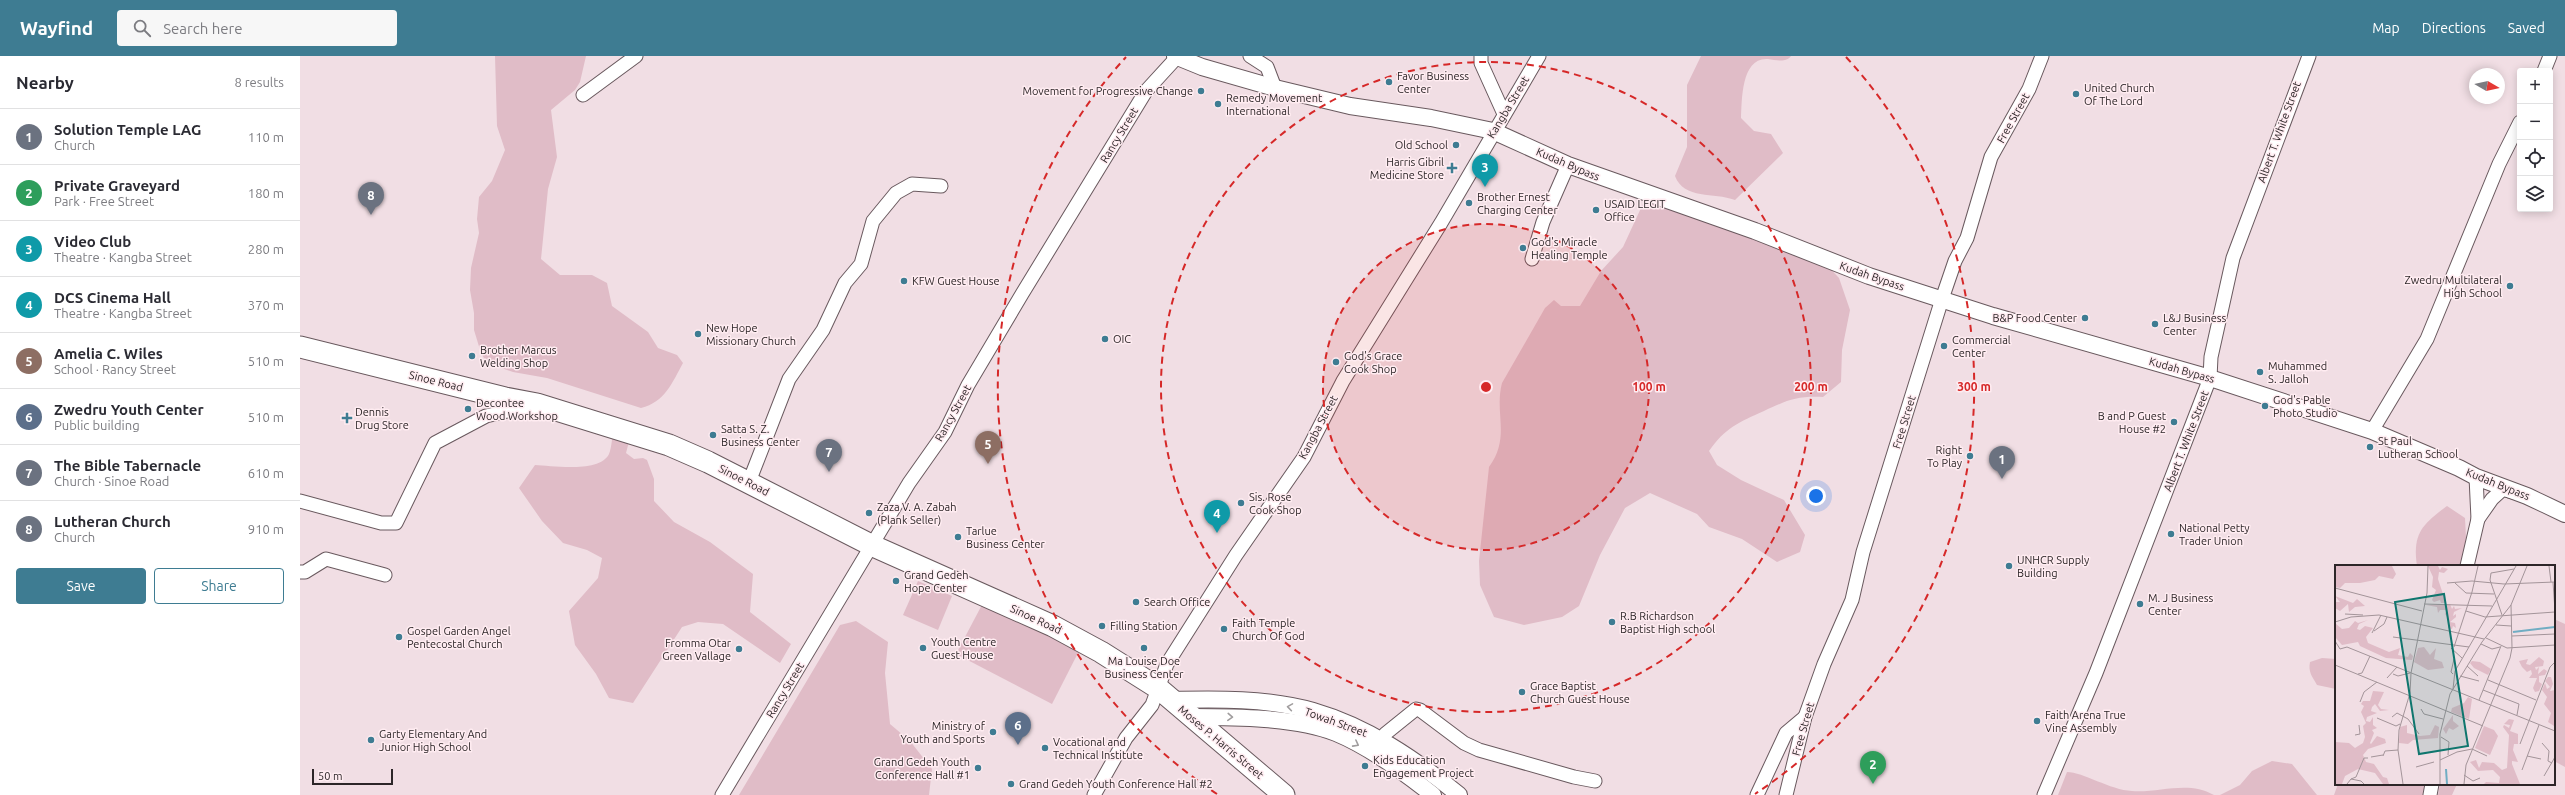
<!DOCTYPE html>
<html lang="en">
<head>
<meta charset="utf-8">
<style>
  body { margin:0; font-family:Ubuntu,sans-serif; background:#f7f7f7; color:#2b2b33 }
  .controls { position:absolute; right:12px; top:12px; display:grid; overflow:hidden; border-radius:4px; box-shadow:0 2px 10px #0003 }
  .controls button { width:36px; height:36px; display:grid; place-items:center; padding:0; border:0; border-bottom:1px solid #e1e1e2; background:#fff; color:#2b2b33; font:20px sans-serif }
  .compass { position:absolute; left:2169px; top:12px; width:36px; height:36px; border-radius:50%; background:#fff; box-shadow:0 2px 10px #0003; rotate:99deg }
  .scale { position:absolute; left:12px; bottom:10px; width:81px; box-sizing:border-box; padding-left:4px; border:2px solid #2d2628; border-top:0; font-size:11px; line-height:14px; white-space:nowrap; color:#2d2628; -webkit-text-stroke:3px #ffecf1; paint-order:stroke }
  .you { position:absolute; left:1516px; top:440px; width:14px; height:14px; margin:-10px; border:3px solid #fff; border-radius:50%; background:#1a73e8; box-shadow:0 0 0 6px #1a73e833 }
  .badge { display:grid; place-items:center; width:26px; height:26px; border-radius:50%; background:#3e7c92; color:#fff; font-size:13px; font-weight:700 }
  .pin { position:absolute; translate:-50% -33px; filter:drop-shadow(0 1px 2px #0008) }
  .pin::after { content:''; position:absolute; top:21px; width:14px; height:12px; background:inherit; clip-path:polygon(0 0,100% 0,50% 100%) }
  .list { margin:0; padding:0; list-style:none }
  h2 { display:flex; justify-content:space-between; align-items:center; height:52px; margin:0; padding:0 16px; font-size:17px }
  h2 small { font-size:13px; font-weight:400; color:#7c7c81 }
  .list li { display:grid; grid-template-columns:26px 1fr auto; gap:12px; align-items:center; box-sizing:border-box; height:56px; padding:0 16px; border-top:1px solid #e1e1e2 }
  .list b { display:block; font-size:15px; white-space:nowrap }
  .list p { margin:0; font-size:13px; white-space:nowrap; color:#7c7c81 }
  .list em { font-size:13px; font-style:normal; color:#7c7c81 }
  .actions { display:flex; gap:8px; padding:12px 16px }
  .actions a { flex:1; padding:9px 0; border:1px solid #3e7c92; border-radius:4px; text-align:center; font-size:14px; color:#3e7c92 }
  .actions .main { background:#3e7c92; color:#fff }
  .icon { flex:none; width:22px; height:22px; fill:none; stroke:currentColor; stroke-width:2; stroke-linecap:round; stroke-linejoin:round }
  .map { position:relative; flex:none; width:2265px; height:739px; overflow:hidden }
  header { display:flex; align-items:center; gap:24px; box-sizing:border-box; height:56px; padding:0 20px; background:#3e7c92; color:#fff }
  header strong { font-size:19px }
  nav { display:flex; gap:22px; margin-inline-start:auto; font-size:14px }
  .search { width:280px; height:36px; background:#f7f7f7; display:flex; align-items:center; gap:10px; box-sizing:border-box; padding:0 14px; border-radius:4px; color:#7c7c81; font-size:15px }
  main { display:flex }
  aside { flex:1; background:#fff }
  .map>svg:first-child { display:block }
</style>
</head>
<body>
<header>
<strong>Wayfind</strong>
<div class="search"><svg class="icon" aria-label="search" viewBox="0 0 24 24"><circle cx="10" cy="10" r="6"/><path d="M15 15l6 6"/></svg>Search here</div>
<nav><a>Map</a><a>Directions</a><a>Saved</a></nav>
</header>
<main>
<aside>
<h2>Nearby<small>8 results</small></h2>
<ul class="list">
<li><span class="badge" style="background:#6b7280">1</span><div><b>Solution Temple LAG</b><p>Church</p></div><em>110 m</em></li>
<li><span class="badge" style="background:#2e9e5b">2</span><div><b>Private Graveyard</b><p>Park · Free Street</p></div><em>180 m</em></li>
<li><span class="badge" style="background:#0f9aa8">3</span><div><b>Video Club</b><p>Theatre · Kangba Street</p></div><em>280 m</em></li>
<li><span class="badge" style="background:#0f9aa8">4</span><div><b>DCS Cinema Hall</b><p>Theatre · Kangba Street</p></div><em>370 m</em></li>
<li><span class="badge" style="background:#8d6e63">5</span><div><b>Amelia C. Wiles</b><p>School · Rancy Street</p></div><em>510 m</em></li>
<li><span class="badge" style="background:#5c6f8a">6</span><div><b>Zwedru Youth Center</b><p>Public building</p></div><em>510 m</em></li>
<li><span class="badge" style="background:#6b7280">7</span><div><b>The Bible Tabernacle</b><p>Church · Sinoe Road</p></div><em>610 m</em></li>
<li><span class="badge" style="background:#6b7280">8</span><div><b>Lutheran Church</b><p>Church</p></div><em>910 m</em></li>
</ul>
<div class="actions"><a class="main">Save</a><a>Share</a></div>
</aside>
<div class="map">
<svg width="2265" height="739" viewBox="0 0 2265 739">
  <rect width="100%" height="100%" fill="#f1dee4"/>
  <g fill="#e0bcc7">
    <path d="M195 0H286L280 26 275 34 251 54 257 101 248 133 241 203 260 219H292L307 227 312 250 348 276 358 292 377 299 383 307C372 327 365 346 341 352L247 322 213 316 187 307 181 297 174 274V257L170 234 171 212 179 177 177 163 179 141 192 125 205 94 197 70Z"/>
    <path d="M1401 0H1491C1486 7 1476 4 1468 3 1441 1 1442 44 1441 62L1454 75 1471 78 1483 97 1435 144C1414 136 1384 144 1375 120L1387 91V29Z"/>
    <path d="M1347 139 1524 206 1539 222 1550 254 1542 294 1541 326 1523 341C1496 340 1488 344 1464 355 1439 366 1425 372 1409 395L1417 409 1441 424 1484 444 1505 479 1500 496 1477 506 1442 483 1409 471 1397 458 1350 437 1325 452 1300 499 1279 550 1262 561 1224 569 1194 561 1180 529 1179 505 1189 411C1211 381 1194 357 1202 327L1245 252 1254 244 1261 250H1280L1301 215 1323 191Z"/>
    <path d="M314 371 331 378 326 397 334 403 343 402 347 404 354 423V445L374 466 410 486 453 518 450 556 491 588 480 607 423 568 398 566 382 571 333 647 309 642 296 618 275 589 269 555 298 522 302 502 287 494 263 487 242 465 219 432 235 409C253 410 300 417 309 398 312 391 312 379 314 371Z"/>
    <path d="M2147 450 2165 462 2166 482 2160 510H2117C2112 477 2123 468 2147 450Z"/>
    <polygon points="618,525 652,540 638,574 603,559"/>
    <polygon points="684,545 779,595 752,648 656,598"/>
    <polygon points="2254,563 2265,568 2265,711 2254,705"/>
    <polygon points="556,565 588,586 585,617 590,668 610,685 632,713 629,739 439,739 540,569"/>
    <path d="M2022 602 2036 603V633L2017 629C2012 620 2008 616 2010 606Z"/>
    <polygon points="1972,705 1992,708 2017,739 1920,739 1940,729 1952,715"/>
    <path d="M1767 716C1783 716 1810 734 1832 735 1860 737 1888 724 1914 739H1758Z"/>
    <polygon points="2038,728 2125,728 2123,739 2034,739"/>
    <polygon points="2140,728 2157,728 2152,739 2138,739"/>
  </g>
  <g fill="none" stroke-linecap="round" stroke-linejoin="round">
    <g stroke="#69595e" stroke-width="15">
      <g id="minor">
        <polyline points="950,0 967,11 975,32"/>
        <polyline points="1181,0 1181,7 1204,58"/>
        <polyline points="2244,15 2250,0"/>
        <polyline points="283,39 336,0"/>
        <polyline points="1232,203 1243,166 1268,109"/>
        <polyline points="2072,375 2127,283 2199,108 2220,66"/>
        <polyline points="449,426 489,323 523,274 545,227 561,208 573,165 596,137 612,128 641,130"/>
        <polyline points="0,445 81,467 96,467 135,387 186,360 229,350"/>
        <polyline points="2178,463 2192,443 2203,433 2213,436"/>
        <polyline points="2167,510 2178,463 2176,421"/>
        <polyline points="0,516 5,516 26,503 85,519"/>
        <polyline points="1085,678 1116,653 1120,654 1164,687 1179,694 1274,721 1295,725"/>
        <polyline points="422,739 609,427 645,376 668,329 722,238 846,35 878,0"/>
        <polyline points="794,739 826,682 852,649 867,608 936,499 1004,401 1043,325 1141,167 1239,0"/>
        <polyline points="1457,739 1486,677 1505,661"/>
        <polyline points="1486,739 1505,661 1524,608 1552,544 1563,496 1642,243 1655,205 1667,182 1691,101 1729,33 1742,0"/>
        <polyline points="1744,739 1796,617 1910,322 1911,301 1933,202 2009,0"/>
        <polyline points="2130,739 2132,728"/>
      </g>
    </g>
    <g stroke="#69595e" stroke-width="18">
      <g id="tertiary">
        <polyline points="875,0 902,11 975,32 1050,50 1131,62 1193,75 1268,109 1455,175 1569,220 1693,260 1910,322 2072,375 2159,412 2176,421 2227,440 2265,458"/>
        <path d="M871 644C917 643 967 642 1013 655 1068 671 1115 703 1159 739"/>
        <path d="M891 661C934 661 996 661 1036 677 1070 691 1104 716 1133 739"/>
      </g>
    </g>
    <g stroke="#69595e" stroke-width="23">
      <polyline id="trunk" points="0,291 205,342 237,348 369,389 408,406 571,489 753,570 801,596 858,632 984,739"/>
    </g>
    <use href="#minor" stroke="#fff" stroke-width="13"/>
    <use href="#tertiary" stroke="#fff" stroke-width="16"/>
    <use href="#trunk" stroke="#fff" stroke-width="21"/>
  </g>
  <defs><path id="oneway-chevron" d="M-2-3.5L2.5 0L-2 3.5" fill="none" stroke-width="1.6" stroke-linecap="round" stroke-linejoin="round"/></defs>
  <g stroke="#a09d9e">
    <use href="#oneway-chevron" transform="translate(990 651) rotate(-171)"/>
    <use href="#oneway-chevron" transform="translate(930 661) rotate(3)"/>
    <use href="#oneway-chevron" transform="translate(1056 688) rotate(28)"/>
  </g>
  <circle cx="1186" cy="331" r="163" fill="#d62828" fill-opacity=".12"/>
  <g fill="none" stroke="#d62828" stroke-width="2" stroke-dasharray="7 5">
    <circle cx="1186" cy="331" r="163"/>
    <circle cx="1186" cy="331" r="325"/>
    <path d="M917 738A488 488 0 0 1 826 1M1546 1A488 488 0 0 1 1455 738"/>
  </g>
  <g fill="#3e7c92" stroke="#ffecf1" stroke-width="1.5">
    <circle cx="1089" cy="26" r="4"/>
    <circle cx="901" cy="35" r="4"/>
    <circle cx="1776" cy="38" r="4"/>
    <circle cx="918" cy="48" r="4"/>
    <circle cx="1156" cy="89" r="4"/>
    <path d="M1150 106h4v4h4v4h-4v4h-4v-4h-4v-4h4z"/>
    <circle cx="1169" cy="147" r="4"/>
    <circle cx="1296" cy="154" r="4"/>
    <circle cx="1223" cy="192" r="4"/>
    <circle cx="604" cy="225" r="4"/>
    <circle cx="2210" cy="230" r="4"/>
    <circle cx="1785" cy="262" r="4"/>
    <circle cx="1855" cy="268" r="4"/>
    <circle cx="398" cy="278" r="4"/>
    <circle cx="805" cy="283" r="4"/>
    <circle cx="1644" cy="290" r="4"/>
    <circle cx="172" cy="300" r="4"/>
    <circle cx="1036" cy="306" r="4"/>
    <circle cx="1960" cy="316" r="4"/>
    <circle cx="1965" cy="350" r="4"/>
    <circle cx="168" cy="353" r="4"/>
    <path d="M45 356h4v4h4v4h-4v4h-4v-4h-4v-4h4z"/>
    <circle cx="1874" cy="366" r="4"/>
    <circle cx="413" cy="379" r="4"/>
    <circle cx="2070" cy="391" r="4"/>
    <circle cx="1670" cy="400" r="4"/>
    <circle cx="941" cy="447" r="4"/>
    <circle cx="569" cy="457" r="4"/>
    <circle cx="1871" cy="478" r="4"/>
    <circle cx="658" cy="481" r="4"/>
    <circle cx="1709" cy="510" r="4"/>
    <circle cx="596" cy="525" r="4"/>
    <circle cx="836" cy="546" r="4"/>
    <circle cx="1840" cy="548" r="4"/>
    <circle cx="1312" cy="566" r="4"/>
    <circle cx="802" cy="570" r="4"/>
    <circle cx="924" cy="573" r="4"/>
    <circle cx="99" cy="581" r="4"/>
    <circle cx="623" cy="592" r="4"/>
    <circle cx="844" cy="592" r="4"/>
    <circle cx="439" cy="593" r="4"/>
    <circle cx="1222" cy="636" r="4"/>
    <circle cx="1737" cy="665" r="4"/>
    <circle cx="693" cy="676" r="4"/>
    <circle cx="71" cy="684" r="4"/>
    <circle cx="745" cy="692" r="4"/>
    <circle cx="1065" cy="710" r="4"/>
    <circle cx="678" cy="712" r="4"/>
    <circle cx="711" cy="728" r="4"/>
  </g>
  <g text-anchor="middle" stroke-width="3" stroke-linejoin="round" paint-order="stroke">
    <g font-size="11" fill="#2d2628" stroke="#ffecf1" text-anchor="start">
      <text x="1097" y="24">Favor Business<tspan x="1097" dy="13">Center</tspan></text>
      <text x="1784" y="36">United Church<tspan x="1784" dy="13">Of The Lord</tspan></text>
      <text x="893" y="39" text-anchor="end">Movement for Progressive Change</text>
      <text x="926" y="46">Remedy Movement<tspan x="926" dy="13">International</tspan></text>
      <text x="1148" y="93" text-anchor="end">Old School</text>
      <text x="1144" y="110" text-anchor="end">Harris Gibril<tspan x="1144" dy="13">Medicine Store</tspan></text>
      <text x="1177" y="145">Brother Ernest<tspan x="1177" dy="13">Charging Center</tspan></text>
      <text x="1304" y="152">USAID LEGIT<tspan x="1304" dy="13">Office</tspan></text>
      <text x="1231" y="190">God's Miracle<tspan x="1231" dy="13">Healing Temple</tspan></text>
      <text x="2202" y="228" text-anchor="end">Zwedru Multilateral<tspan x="2202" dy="13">High School</tspan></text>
      <text x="612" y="229">KFW Guest House</text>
      <text x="1777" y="266" text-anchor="end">B&amp;P Food Center</text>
      <text x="1863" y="266">L&amp;J Business<tspan x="1863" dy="13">Center</tspan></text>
      <text x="406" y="276">New Hope<tspan x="406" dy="13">Missionary Church</tspan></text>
      <text x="813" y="287">OIC</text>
      <text x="1652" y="288">Commercial<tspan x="1652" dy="13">Center</tspan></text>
      <text x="180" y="298">Brother Marcus<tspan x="180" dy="13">Welding Shop</tspan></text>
      <text x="1044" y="304">God's Grace<tspan x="1044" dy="13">Cook Shop</tspan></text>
      <text x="1968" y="314">Muhammed<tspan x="1968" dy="13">S. Jalloh</tspan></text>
      <text x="1973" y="348">God's Pable<tspan x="1973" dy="13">Photo Studio</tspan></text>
      <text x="176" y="351">Decontee<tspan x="176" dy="13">Wood Workshop</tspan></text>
      <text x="55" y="360">Dennis<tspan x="55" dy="13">Drug Store</tspan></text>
      <text x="1866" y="364" text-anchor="end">B and P Guest<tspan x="1866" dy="13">House #2</tspan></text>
      <text x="421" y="377">Satta S. Z.<tspan x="421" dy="13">Business Center</tspan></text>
      <text x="2078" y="389">St Paul<tspan x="2078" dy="13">Lutheran School</tspan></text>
      <text x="1662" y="398" text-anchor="end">Right<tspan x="1662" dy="13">To Play</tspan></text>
      <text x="949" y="445">Sis. Rose<tspan x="949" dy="13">Cook Shop</tspan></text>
      <text x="577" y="455">Zaza V. A. Zabah<tspan x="577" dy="13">(Plank Seller)</tspan></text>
      <text x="1879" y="476">National Petty<tspan x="1879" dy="13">Trader Union</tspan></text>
      <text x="666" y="479">Tarlue<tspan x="666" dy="13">Business Center</tspan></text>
      <text x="1717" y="508">UNHCR Supply<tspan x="1717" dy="13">Building</tspan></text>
      <text x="604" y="523">Grand Gedeh<tspan x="604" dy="13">Hope Center</tspan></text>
      <text x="1848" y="546">M. J Business<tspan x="1848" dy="13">Center</tspan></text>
      <text x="844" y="550">Search Office</text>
      <text x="1320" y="564">R.B Richardson<tspan x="1320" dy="13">Baptist High school</tspan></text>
      <text x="932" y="571">Faith Temple<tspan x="932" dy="13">Church Of God</tspan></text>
      <text x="810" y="574">Filling Station</text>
      <text x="107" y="579">Gospel Garden Angel<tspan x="107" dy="13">Pentecostal Church</tspan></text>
      <text x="631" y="590">Youth Centre<tspan x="631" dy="13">Guest House</tspan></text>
      <text x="431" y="591" text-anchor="end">Fromma Otar<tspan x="431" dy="13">Green Vallage</tspan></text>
      <text x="844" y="609" text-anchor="middle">Ma Louise Doe<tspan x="844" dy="13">Business Center</tspan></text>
      <text x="1230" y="634">Grace Baptist<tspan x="1230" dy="13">Church Guest House</tspan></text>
      <text x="1745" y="663">Faith Arena True<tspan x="1745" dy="13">Vine Assembly</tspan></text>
      <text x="685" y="674" text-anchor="end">Ministry of<tspan x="685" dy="13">Youth and Sports</tspan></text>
      <text x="79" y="682">Garty Elementary And<tspan x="79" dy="13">Junior High School</tspan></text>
      <text x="753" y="690">Vocational and<tspan x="753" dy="13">Technical Institute</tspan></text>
      <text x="1073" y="708">Kids Education<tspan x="1073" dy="13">Engagement Project</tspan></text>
      <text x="670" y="710" text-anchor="end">Grand Gedeh Youth<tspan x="670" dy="13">Conference Hall #1</tspan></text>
      <text x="719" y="732">Grand Gedeh Youth Conference Hall #2</text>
    </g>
    <g font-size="11" fill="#2d2628" stroke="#ffecf1">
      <text transform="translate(1208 51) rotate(-59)" y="4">Kangba Street</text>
      <text transform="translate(1713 62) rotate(-61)" y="4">Free Street</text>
      <text transform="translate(1979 76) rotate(-70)" y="4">Albert T. White Street</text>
      <text transform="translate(819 79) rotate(-59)" y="4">Rancy Street</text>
      <text transform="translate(1268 108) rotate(23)" y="4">Kudah Bypass</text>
      <text transform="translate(1572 220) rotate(19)" y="4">Kudah Bypass</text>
      <text transform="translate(1882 314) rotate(16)" y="4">Kudah Bypass</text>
      <text transform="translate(136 325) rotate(14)" y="4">Sinoe Road</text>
      <text transform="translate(653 357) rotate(-61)" y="4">Rancy Street</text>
      <text transform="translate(1604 366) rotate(-73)" y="4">Free Street</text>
      <text transform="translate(1018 371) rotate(-62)" y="4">Kangba Street</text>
      <text transform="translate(1886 385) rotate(-69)" y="4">Albert T. White Street</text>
      <text transform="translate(444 424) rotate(27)" y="4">Sinoe Road</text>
      <text transform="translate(2198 428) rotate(22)" y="4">Kudah Bypass</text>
      <text transform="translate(736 563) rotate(25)" y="4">Sinoe Road</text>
      <text transform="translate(485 634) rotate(-59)" y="4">Rancy Street</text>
      <text transform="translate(1036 666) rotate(20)" y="4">Towah Street</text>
      <text transform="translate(1503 673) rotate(-74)" y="4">Free Street</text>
      <text transform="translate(921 686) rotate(40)" y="4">Moses P. Harris Street</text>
    </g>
  </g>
  <g transform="translate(2035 509)">
    <rect width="220" height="220" fill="#f1dee4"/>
    <path d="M0 1H57L61 9 58 14 44 11 40 15 25 18H10L5 23 0 22ZM93 1H103L105 5 107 2 113 4 109 8 104 7 103 14 111 38H106L105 35 99 37 97 35 101 25 97 22 98 12ZM0 31 18 38 22 34 30 41 20 42 14 47 13 39 5 46 0 43V37H5ZM115 39 117 44 119 41 120 44 127 43 119 47 118 51 121 49V52L115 57 120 58 121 63 118 61 117 64 113 63V53L110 49 112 45H105L103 48 102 42 91 40ZM33 55 24 59 22 64 25 65 30 61 38 63 31 72 33 78 54 87 65 83 63 90 73 92 75 88 78 91 77 95 51 93 25 81 23 77 7 80 0 72V58L7 64 14 63 20 56 23 58ZM89 82 95 90 101 83 99 94 107 97 109 103 93 105 79 97 83 83ZM204 92 209 96 208 101 200 102 201 105 204 102 203 109 209 104 212 106 210 110 204 111V117L207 119 204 126 200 127 198 123 202 113H194L197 109 196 105 192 107 187 102 184 96 193 94 191 99 195 100ZM137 96 145 97 156 104 153 110 139 103 135 98ZM213 112H216L218 119 215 126 220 125 219 161 213 157 216 148 209 139 212 132 207 125 210 118 212 124 215 122 210 116ZM38 126 49 127 43 140 46 144 54 145 45 146 40 139 37 142 36 146 42 148 32 152 31 156 35 157 38 152V160L42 163 37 165 39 168 35 178 36 179 42 171 50 174 51 178 33 184 28 190 31 197 39 199 48 212 52 213 54 219H48L40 208 23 204 10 211 7 219H0V177L14 178 20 183 28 178 30 172 28 161 31 158 26 147 29 141 26 139 28 136H35ZM133 132 137 134 134 154 116 147 117 143 129 138ZM118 150V156L124 161 118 165 114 163 111 169 108 164ZM174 154 179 155 175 166 183 169V179H179L178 185 183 197 177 196V199L185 219H149L151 217 164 218 165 212 158 205 143 206 135 197 141 195 144 203 147 197 159 198 167 205 172 203 174 170 168 162 169 160 174 163 175 160 169 159ZM72 160V168L85 171 95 170 100 160 104 162 103 173 78 175 73 179 64 178 65 162ZM149 161 159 165 163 171 155 190 140 183Z" fill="#e0bcc7"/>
    <path fill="none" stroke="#70adc3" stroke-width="2" d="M178 67 220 62M111 204 112 219"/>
    <path fill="none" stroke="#a39499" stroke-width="1" d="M214 1 216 17M218 17 220 46M112 18 137 16 169 19 220 17M120 18 131 28 159 29M0 23 87 46M89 39 157 41M131 46 150 52 220 47M10 49 28 50M167 50 155 15 156 8 179 4M0 57 16 52 44 50 149 74M161 60 176 61M39 66 49 59 52 52M37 68 46 50M177 71 220 69M58 72 134 82M151 73 172 83 220 80M0 76 5 84 12 82 220 166M146 79 157 84 165 82M119 82 137 27 143 1M116 83 127 93M0 100 148 161M132 101 143 111M23 109 27 108 35 91M58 109 63 111 75 108M118 109 116 107 119 94M125 111 144 116M52 113 62 102M153 115 201 135M118 124 120 106 181 1M148 125 184 139 182 150M144 135 166 81M25 137 29 127 42 117M86 144 89 149 108 154M57 152 62 148 73 154 84 169M42 153 61 161 65 159M20 170 25 169 24 160M106 172 114 177 113 190M207 178 214 186 213 196 217 198M185 179 215 102 220 97M122 187 137 184 152 191M48 191 50 186 63 185M192 191 206 194M36 192 48 190M105 195 122 187M81 202 99 197M187 205 204 160M129 210 138 216 145 213M209 211 220 192M16 214 21 212 29 193H33M12 219 16 214 26 216 29 219M68 219 63 185 64 165 75 128 76 108 92 28 93 1M105 219V169L115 129 147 77 176 40 192 1M129 219 131 200 175 93 177 83 176 40"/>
    <path fill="#0f766e" fill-opacity="0.15" stroke="#0f766e" stroke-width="2" d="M109 29 133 181 84 189 60 37Z"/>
    <rect width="220" height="220" fill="none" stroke="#2d2628" stroke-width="2"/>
  </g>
  <circle cx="1186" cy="331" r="6" fill="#d62828" stroke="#ffecf1" stroke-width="2"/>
  <g font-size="12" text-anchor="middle" font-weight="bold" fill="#d62828" stroke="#ffecf1" stroke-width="3" stroke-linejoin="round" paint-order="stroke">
    <text x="1349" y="335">100 m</text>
    <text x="1511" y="335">200 m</text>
    <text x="1674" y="335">300 m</text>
  </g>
</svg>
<div class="controls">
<button>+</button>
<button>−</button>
<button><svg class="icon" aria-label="locate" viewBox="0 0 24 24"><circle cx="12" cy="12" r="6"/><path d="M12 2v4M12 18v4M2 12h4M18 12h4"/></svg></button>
<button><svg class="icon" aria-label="layers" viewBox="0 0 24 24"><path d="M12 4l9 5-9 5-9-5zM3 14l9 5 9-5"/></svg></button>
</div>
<svg class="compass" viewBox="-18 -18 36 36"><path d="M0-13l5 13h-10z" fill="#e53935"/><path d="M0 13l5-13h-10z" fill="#7c7c81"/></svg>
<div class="scale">50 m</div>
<div class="you"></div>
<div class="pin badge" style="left:1702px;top:423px;background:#6b7280">1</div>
<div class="pin badge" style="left:1573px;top:728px;background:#2e9e5b">2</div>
<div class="pin badge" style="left:1185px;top:131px;background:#0f9aa8">3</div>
<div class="pin badge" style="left:917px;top:477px;background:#0f9aa8">4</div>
<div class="pin badge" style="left:688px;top:408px;background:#8d6e63">5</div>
<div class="pin badge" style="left:718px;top:689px;background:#5c6f8a">6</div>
<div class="pin badge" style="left:529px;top:416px;background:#6b7280">7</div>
<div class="pin badge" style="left:71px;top:159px;background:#6b7280">8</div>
</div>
</main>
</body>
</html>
